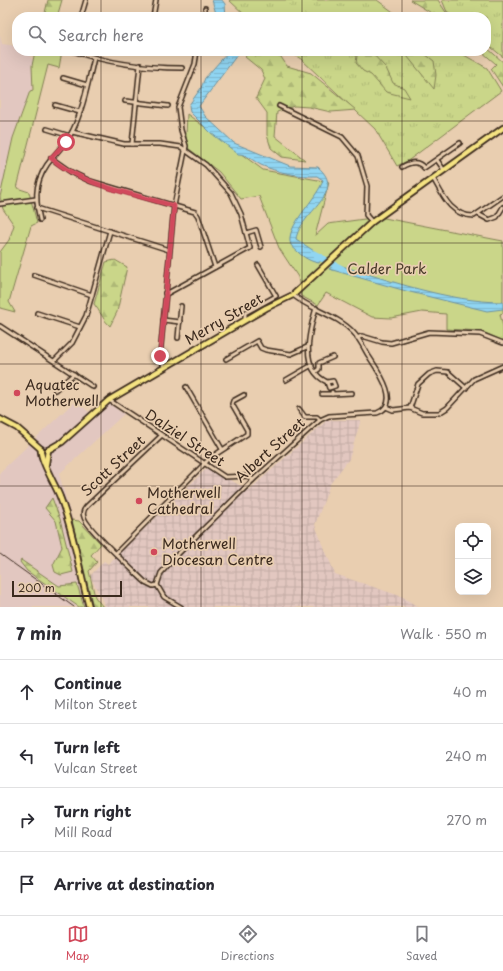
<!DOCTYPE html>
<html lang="en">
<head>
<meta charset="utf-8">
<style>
  body { margin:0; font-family:"Playpen Sans",sans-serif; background:#f2f2f3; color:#2b2b33 }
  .controls { position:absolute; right:12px; bottom:12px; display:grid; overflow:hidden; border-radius:8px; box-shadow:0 4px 16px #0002 }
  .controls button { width:36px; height:36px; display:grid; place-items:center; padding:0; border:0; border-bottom:1px solid #e1e1e2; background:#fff; color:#2b2b33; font:20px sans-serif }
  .scale { position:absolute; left:12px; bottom:10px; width:110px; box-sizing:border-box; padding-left:4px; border:2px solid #3b2a1e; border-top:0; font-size:11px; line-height:14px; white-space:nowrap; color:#3b2a1e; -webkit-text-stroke:3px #e9ceb0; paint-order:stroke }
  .stop { position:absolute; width:12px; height:12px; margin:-9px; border:3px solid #d1495b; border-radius:50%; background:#fff }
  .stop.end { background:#d1495b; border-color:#fff; box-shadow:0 1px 4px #0008 }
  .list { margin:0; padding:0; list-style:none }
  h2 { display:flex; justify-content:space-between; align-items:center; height:52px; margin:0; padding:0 16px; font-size:17px }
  h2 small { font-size:13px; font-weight:400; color:#7c7c81 }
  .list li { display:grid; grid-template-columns:26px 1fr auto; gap:12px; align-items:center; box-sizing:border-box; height:64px; padding:0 16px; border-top:1px solid #e1e1e2 }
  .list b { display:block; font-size:15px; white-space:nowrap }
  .list p { margin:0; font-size:13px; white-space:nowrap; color:#7c7c81 }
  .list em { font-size:13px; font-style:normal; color:#7c7c81 }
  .icon { flex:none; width:22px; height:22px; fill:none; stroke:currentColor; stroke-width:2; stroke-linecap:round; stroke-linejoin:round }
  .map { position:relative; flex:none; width:503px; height:607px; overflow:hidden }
  .search { position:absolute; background:#fff; box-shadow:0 4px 16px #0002; left:12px; right:12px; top:12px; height:44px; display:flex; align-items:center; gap:10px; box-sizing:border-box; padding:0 14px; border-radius:16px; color:#7c7c81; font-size:15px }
  .sheet { height:308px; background:#fff }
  nav { display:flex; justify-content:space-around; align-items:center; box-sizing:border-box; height:56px; border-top:1px solid #e1e1e2; background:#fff; font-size:11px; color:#7c7c81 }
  nav a { display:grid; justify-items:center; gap:2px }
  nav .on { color:#d1495b }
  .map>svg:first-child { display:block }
</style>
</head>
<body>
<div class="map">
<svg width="503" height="607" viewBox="0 0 503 607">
  <defs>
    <pattern id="industrial-grid" width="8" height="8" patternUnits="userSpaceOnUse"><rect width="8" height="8" fill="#e2c7c0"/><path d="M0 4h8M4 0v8" fill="none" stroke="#c3aba5"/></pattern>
    <pattern id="grass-tufts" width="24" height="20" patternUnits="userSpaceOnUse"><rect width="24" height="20" fill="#cad689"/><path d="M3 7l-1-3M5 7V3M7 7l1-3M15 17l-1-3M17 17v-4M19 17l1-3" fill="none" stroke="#aeb876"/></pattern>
    <pattern id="forest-firs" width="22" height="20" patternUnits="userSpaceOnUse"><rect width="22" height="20" fill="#cad689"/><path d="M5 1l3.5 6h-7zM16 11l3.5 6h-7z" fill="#aeb876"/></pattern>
    <pattern id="water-rules" width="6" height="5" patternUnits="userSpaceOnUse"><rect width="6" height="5" fill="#90d5f2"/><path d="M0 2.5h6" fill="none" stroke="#7db7cf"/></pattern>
  </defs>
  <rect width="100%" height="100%" fill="#e9ceb0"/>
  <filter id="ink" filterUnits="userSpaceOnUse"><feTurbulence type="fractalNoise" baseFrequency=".025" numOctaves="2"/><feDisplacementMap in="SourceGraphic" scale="8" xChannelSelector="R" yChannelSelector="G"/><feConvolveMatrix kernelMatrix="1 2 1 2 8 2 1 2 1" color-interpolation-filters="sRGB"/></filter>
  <g filter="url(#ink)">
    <g fill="#e2c7c0">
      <polygon points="0,35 2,44 17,46 17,51 26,51 37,66 30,97 23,109 13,137 6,168 5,185 7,199 0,201"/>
      <polygon points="76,400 94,417 108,403 124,414 59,474 97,607 0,607 0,472"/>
    </g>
    <polygon fill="url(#industrial-grid)" points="327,420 361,420 349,459 330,484 315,525 335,574 403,597 418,607 106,607 90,576 104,561 108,564 207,468 249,490"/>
    <g fill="url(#grass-tufts)" stroke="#828054">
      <polygon points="229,0 377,0 400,17 247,17"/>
      <polygon points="442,0 503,0 503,57 486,43 486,17 453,17 447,12"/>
      <polygon points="288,51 457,51 487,68 501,91 409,160 397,166 375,129 301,59"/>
    </g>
    <g fill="url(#forest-firs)" stroke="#828054">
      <polygon points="48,0 62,0 57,17 44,17"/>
      <polygon points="410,0 438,0 449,17 438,17"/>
      <polygon points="486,47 503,62 503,87 491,69 496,64 481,51 486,51"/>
      <polygon points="249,51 277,51 287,66 311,73 356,110 331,112 309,107 294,106 277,112 275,136 305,160 282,157 271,148 267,135 267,113 256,98 265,79 261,70 245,57"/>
      <polygon points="354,51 370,51 386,68 393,83 404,88 410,98 386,92 371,75 363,71 356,63 357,56"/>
      <polygon points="403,51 421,51 434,61 436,75 434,89"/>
      <path d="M115 260 127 267 117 312 110 326C103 320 100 311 94 304L106 262Z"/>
      <polygon points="52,498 60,519 73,572 61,575 55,572 53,565 62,547 56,521 45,508"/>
      <polygon points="72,520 79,521 101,544 91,555 97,562 89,571 95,597 103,607 93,607"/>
      <polygon points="21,560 59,586 77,584 84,607 79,607 27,571 20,562"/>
    </g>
    <g fill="#cad689" stroke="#828054">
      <polygon points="35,51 62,51 59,68 48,65 17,188 29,192 37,223 31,226 9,302 15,312 0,308 0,252 9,240 14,225 3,209 0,197 13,138 30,91 33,90 32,66"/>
      <polygon points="187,114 263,170 329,182 315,236 328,224 379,217 503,241 503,313 500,314 503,327 503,341 481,331 446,329 446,314 422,312 391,318 372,317 326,293 318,305 301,296 298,277 279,248 259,196 241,199 219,172 188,148 186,136"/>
    </g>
    <g fill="url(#water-rules)" stroke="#6e919d">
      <polygon points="212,0 222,0 225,4 226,17 217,17"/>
      <path d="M229 51H240L199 106 205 116 234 143 290 166 318 167C348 193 300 212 296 239L323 257 319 263C311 262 303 257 298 252 296 250 292 247 291 245 283 228 319 197 323 180L317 176C300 177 276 172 261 165 253 161 247 154 238 154L211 133 190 112 189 105 201 88 205 78Z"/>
      <path d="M336 264C387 280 449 302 503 302V309L487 311 406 291 329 269Z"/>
    </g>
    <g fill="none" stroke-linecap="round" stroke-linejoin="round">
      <polyline stroke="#90d5f2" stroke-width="7" points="314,254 342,269"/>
      <g stroke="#3b2a1e" stroke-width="6">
        <g id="minor">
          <polyline points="205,8 205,17"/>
          <polyline points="81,17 86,0"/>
          <polyline points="153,17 156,0"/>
          <path d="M73 51C107 63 146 68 182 68"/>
          <polyline points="63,78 87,85"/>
          <polyline points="125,101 168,106"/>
          <polyline points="55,105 80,112"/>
          <polyline points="279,106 342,137 358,156 367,186 366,215 372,222"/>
          <polyline points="47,129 70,136"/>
          <polyline points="72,132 124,144 160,144 181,147 185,150 206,165 231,193 241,214 250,248 168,293 165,293"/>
          <polyline points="132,144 140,65"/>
          <polyline points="51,158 71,172 90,181 195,212 198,216 215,267"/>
          <polyline points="437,160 444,170"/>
          <path d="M402 167C410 162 418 160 424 168L460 143"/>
          <path d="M433 178C443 196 451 216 474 216L503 196"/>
          <polyline points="0,204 36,199"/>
          <polyline points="37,208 169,250"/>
          <polyline points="478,214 489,220 497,217 503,207"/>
          <path d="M40 220C34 195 35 178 53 157 60 149 67 141 72 132 83 110 88 83 94 58"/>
          <polyline points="246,233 256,230 261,247"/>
          <polyline points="34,275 92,295"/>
          <path d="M316 308C309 332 299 369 327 382L333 381 335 386 329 388 327 382"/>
          <polyline points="37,313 80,327"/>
          <polyline points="163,320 180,322"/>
          <polyline points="245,320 245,313 276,296 258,265"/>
          <polyline points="0,326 93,387"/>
          <polyline points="178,338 181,306"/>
          <polyline points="357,338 362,336 382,342 391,343 429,332 480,334 503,343"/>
          <polyline points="226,359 257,341 261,348 266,350 291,354 307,347"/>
          <polyline points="54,361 72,343 86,316 110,231"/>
          <polyline points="164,367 160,356 174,206 186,146 181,130 178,107 195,64 197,51"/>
          <polyline points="315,372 319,369 319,363 333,357"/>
          <polyline points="286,380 312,365"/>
          <polyline points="186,387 222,449"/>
          <polyline points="55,390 74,374"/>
          <polyline points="322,394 332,394 332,392"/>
          <polyline points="332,394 352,393"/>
          <polyline points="109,400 225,477 248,476 253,480"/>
          <polyline points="386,407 393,410 410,408 422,413 439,413 447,408 474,379 503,366"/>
          <polyline points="410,408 418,384 429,374 437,371 448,372 466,388"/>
          <polyline points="299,409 305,417 317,417 320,420"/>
          <path d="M162 435 87 506C84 509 82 512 84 517 86 528 134 571 145 582L153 586 157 585 164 597 181 607"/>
          <polyline points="116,553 210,458 247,434 247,430 232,404 233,401 244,395"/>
          <path d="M157 585 161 573 177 555 253 480 320 420 329 416 377 413C403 404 377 369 368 355 364 348 359 338 353 332 337 315 311 310 293 295"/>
        </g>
      </g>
      <g stroke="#3b2a1e" stroke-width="8">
        <g id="primary">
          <polyline points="0,419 17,428 41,449"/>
          <path d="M41 449C39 458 56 486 60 497 74 532 79 570 89 607"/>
          <polyline points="48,450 62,442 109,400 266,308 293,295 372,222 503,128"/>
          <polyline points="46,464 48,450"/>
        </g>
      </g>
      <use href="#minor" stroke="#e9ceb0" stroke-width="3"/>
      <use href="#primary" stroke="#f5e382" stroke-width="4.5"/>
      <polyline stroke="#3b2a1e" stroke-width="1" points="0,554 74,607"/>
    </g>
  </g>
  <g fill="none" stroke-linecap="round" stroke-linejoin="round" filter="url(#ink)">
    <path stroke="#d1495b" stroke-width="5" d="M66 142 51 158C82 186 135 194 174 206L160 356"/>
  </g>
  <path fill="none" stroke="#3b2a1e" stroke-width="1" stroke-opacity="0.55" d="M101 0V17M201 0V17M302 0V17M402 0V17M101 51V607M201 51V607M302 51V607M402 51V607M0 121H503M0 243H503M0 364H503M0 486H503"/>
  <g fill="#d1495b" stroke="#e9ceb0" stroke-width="1.5">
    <circle cx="17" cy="393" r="4"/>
    <circle cx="139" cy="501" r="4"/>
    <circle cx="154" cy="552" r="4"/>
  </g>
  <g text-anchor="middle" stroke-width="3.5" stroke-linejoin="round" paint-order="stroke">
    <g font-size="14" fill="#493b29" stroke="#e9ceb0">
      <text x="387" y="274">Calder Park</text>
    </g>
    <g font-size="14" fill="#3b2a1e" stroke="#e9ceb0">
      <text transform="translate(224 319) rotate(-30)" y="5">Merry Street</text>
      <text transform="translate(185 438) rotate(33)" y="5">Dalziel Street</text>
      <text transform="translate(270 450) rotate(-42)" y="5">Albert Street</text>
      <text transform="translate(113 466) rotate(-43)" y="5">Scott Street</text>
    </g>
    <g font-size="14" fill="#3b2a1e" stroke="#e9ceb0" text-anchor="start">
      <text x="25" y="390">Aquatec<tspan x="25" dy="16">Motherwell</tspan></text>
      <text x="147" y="498">Motherwell<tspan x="147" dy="16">Cathedral</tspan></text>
      <text x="162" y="549">Motherwell<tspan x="162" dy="16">Diocesan Centre</tspan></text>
    </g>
  </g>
</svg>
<div class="controls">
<button><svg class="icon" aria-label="locate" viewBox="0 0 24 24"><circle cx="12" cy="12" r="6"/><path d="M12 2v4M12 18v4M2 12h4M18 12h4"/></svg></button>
<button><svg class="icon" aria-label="layers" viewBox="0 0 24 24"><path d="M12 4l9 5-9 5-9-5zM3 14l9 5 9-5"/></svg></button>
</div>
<div class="scale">200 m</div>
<div class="stop" style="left:66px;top:142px"></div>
<div class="stop end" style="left:160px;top:356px"></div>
<div class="search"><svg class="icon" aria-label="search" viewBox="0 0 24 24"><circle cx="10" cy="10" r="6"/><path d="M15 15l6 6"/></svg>Search here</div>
</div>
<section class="sheet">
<h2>7 min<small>Walk · 550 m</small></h2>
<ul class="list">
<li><svg class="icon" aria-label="ahead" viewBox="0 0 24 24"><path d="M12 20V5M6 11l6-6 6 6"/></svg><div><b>Continue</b><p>Milton Street</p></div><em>40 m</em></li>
<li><svg class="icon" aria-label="left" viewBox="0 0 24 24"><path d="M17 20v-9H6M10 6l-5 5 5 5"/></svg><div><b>Turn left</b><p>Vulcan Street</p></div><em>240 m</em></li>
<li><svg class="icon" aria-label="right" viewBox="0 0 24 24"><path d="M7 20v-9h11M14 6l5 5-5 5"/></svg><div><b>Turn right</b><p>Mill Road</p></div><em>270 m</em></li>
<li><svg class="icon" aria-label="arrive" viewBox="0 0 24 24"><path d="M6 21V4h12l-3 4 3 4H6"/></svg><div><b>Arrive at destination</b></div></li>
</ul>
</section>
<nav>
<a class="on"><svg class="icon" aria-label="map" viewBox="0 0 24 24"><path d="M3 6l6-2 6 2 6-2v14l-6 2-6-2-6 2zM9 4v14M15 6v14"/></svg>Map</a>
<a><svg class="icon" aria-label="directions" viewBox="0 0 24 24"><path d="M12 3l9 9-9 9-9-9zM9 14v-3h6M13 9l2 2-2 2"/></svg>Directions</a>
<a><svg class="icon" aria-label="saved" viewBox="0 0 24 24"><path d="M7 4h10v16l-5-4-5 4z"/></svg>Saved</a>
</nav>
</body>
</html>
